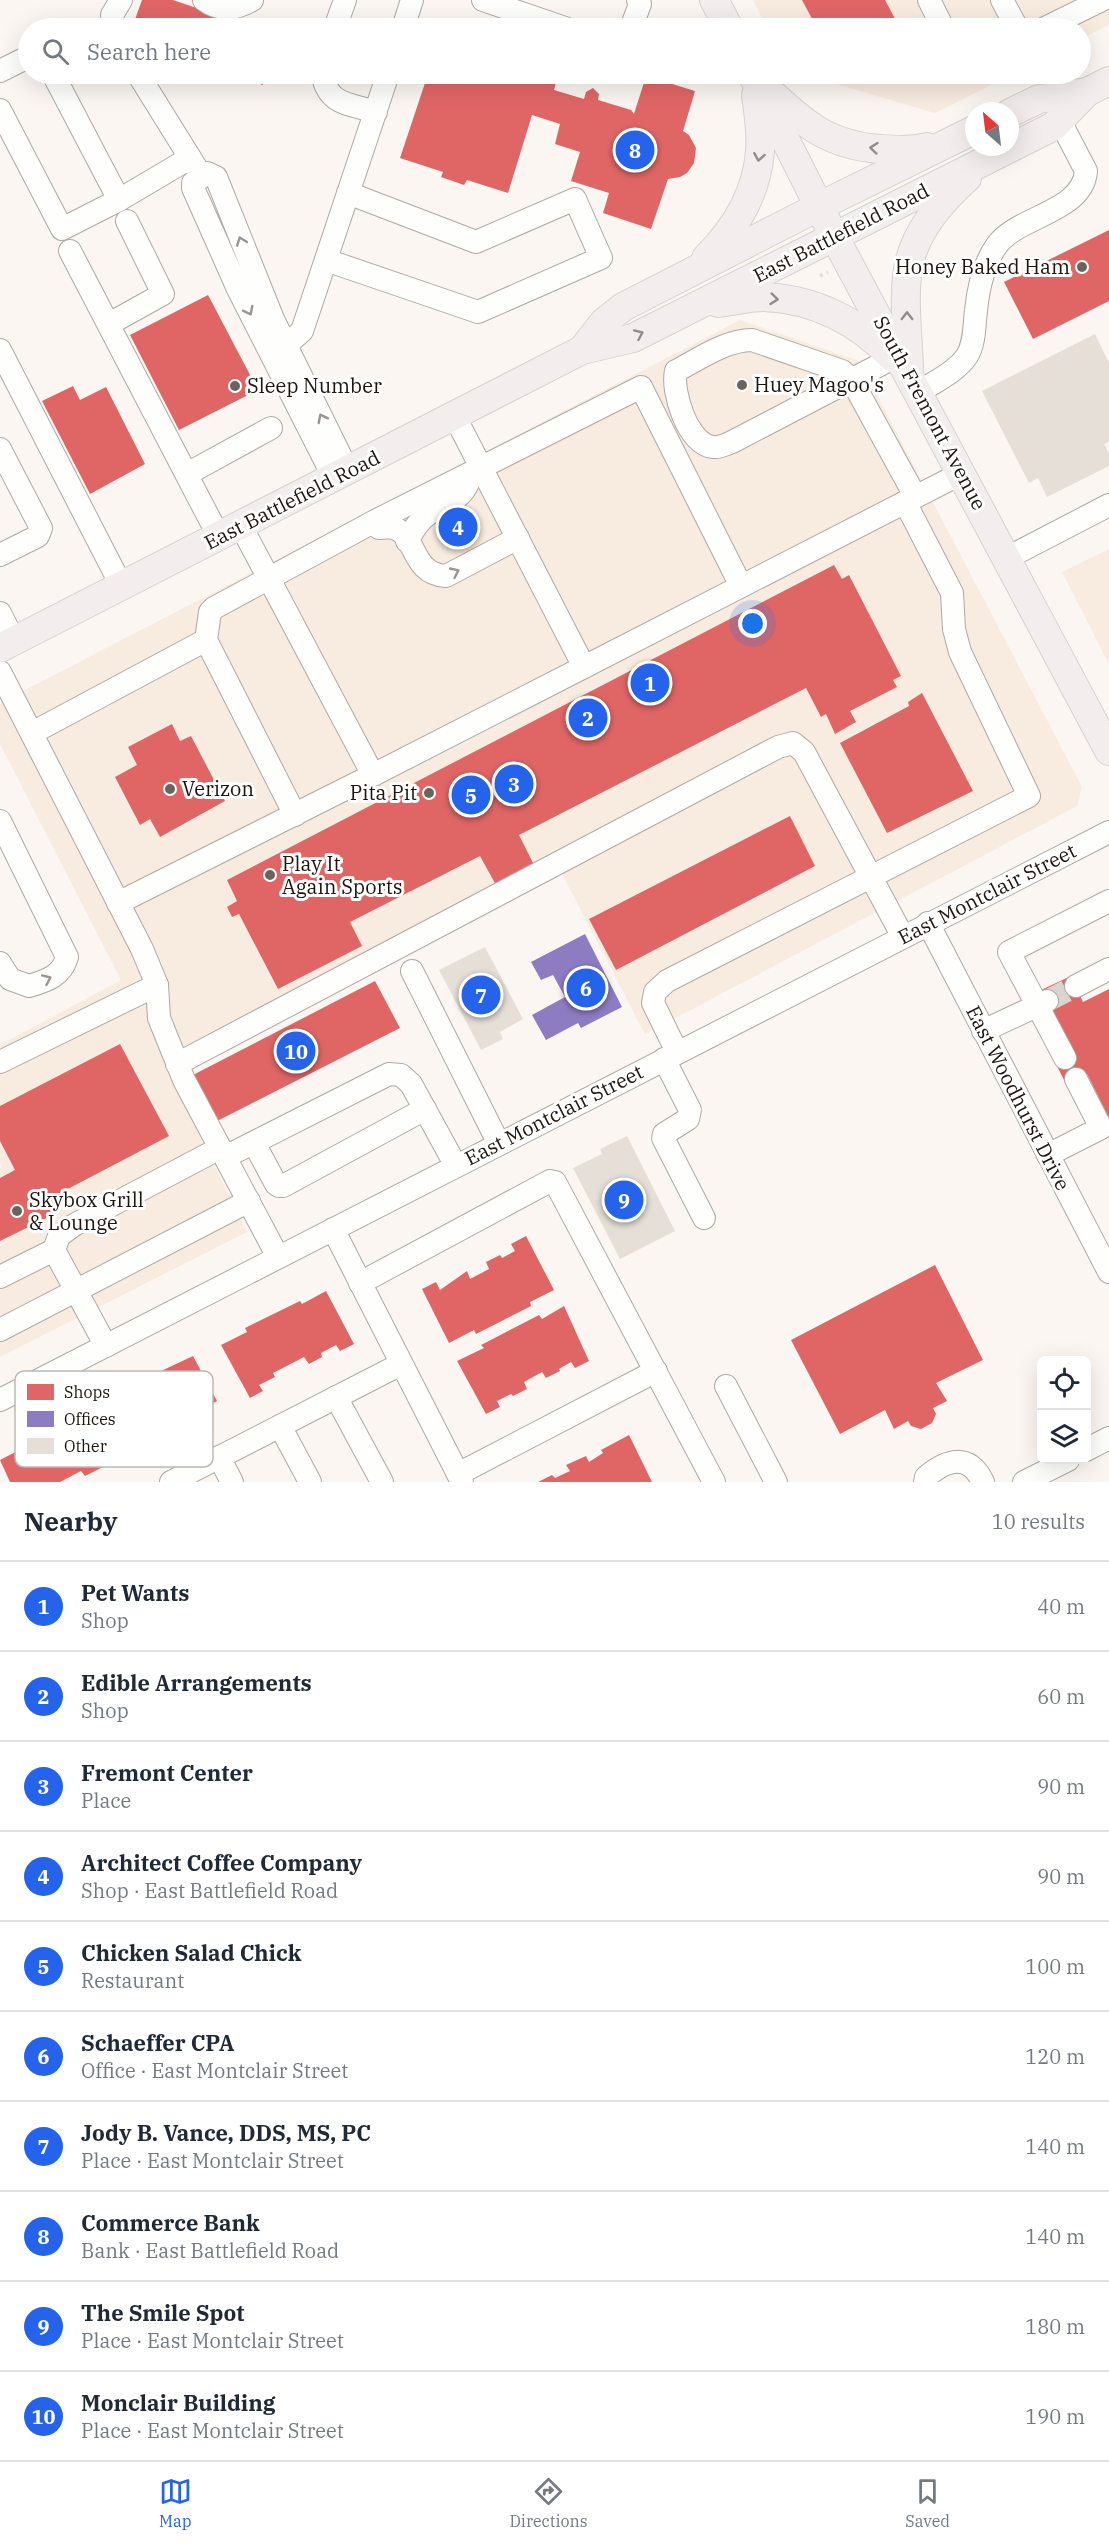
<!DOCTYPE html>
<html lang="en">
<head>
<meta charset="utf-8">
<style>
  body { margin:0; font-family:"IBM Plex Serif",serif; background:#f2f2f3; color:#1f2937 }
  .controls { position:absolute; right:18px; bottom:18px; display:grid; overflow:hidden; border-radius:9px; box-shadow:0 6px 24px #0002 }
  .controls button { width:54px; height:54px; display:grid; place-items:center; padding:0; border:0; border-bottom:2px solid #e0e1e3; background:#fff; color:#1f2937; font:30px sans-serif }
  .compass { position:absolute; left:965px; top:102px; width:54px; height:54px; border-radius:50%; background:#fff; box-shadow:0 6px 24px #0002; rotate:332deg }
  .you { position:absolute; left:753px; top:624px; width:21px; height:21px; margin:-15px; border:4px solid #fff; border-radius:50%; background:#1a73e8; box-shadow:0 0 0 9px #1a73e833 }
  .badge { display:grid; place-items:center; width:39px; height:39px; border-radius:50%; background:#2563eb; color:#fff; font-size:20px; font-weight:700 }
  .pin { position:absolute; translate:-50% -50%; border:3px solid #fff; box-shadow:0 2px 6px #0006 }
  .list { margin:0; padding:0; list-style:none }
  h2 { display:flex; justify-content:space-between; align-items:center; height:78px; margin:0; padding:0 24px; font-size:26px }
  h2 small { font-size:20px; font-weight:400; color:#747a83 }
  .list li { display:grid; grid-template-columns:39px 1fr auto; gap:18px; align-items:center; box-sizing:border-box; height:90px; padding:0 24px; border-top:2px solid #e0e1e3 }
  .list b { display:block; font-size:22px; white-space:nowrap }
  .list p { margin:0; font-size:20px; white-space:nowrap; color:#747a83 }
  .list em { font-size:20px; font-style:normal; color:#747a83 }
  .icon { flex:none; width:33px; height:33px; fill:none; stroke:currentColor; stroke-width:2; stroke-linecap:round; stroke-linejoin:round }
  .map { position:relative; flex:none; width:1109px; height:1482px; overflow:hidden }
  .search { position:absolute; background:#fff; box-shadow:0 6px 24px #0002; left:18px; right:18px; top:18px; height:66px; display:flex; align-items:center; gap:15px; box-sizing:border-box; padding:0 21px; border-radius:33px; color:#747a83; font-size:22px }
  .sheet { height:978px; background:#fff }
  nav { display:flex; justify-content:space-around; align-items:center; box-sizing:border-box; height:84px; border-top:2px solid #e0e1e3; background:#fff; font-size:16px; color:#747a83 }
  nav a { display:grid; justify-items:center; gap:3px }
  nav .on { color:#2563eb }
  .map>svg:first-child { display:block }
</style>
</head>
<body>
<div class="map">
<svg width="1109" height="1482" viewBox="0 0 1109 1482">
  <rect width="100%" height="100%" fill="#fbf6f1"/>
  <g fill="#f8ebe0">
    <polygon points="753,0 1109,0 1109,25 1081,39 1080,28 767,28"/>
    <polygon points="802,74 1013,74 935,113"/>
    <polygon points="740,320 859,361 1082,787 1077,806 645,1034 561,872 167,1070 247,1232 0,1357 0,1169 2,1167 0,1163 0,1045 121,980 0,744 0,703"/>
    <polygon points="1109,549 1109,664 1062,572"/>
  </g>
  <g fill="#e06666">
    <polygon points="142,0 173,0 255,28 132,28"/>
    <polygon points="802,0 885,0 900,28 817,28"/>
    <polygon points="230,74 267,74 263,85"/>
    <polygon points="428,74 558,74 554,90 584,99 586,92 593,88 599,94 598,100 631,110 634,114 646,76 695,91 683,131 689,135 696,148 694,163 687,173 680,177 668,179 651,229 603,213 609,193 571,181 580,152 555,144 560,124 532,115 508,193 467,180 464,185 441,177 443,172 400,158"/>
    <polygon points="1109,230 1109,301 1033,339 1004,282"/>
    <polygon points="208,295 258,390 179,430 130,335"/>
    <polygon points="73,386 80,400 106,387 145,464 90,494 42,401"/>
    <polygon points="834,565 842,579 849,575 901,676 893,680 897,687 850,711 856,722 835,734 826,714 821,717 806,688 519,835 534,865 496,885 480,856 350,922 362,946 278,989 239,914 232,917 227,907 237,901 227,880"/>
    <polygon points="922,693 973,791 887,833 840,743 909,706 908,702"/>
    <polygon points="172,724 180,741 191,736 225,801 160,837 150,819 140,825 115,777 137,765 128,747"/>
    <polygon points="790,816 815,866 616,970 589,919"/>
    <polygon points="1071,976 1083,1002 1109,989 1109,1118 1087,1074 1066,1084 1055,1062 1041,990"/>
    <polygon points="375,981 400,1028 217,1121 193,1075"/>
    <polygon points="120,1044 169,1136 62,1192 55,1214 0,1241 0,1178 15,1170 0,1141 0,1106"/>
    <polygon points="526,1236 554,1290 530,1302 531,1306 476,1334 474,1330 449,1343 422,1289 436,1282 440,1290 467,1271 470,1279 489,1269 486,1262 500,1255 502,1258 515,1251 511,1244"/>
    <polygon points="935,1265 983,1360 936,1383 947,1401 933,1408 936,1414 932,1423 921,1429 911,1426 908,1421 894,1429 885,1410 840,1434 791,1340"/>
    <polygon points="326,1291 354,1344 340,1351 336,1345 321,1353 322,1357 309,1364 304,1357 273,1373 275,1377 259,1385 263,1391 250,1398 221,1345 247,1332 245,1328 300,1301 302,1304"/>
    <polygon points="564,1306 589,1361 575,1368 571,1362 559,1369 560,1371 546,1378 542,1372 524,1382 527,1389 513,1396 511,1394 497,1401 500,1407 486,1414 457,1361 484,1348 481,1345 539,1315 542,1319"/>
    <polygon points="193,1356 217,1401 186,1419 187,1421 168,1431 172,1438 158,1446 130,1392 161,1376 159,1372"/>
    <polygon points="104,1407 130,1457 117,1464 115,1461 85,1476 81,1471 60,1482 10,1482 0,1460 25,1447 23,1443 78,1414 81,1419"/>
    <polygon points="629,1435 652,1482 538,1482 552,1475 555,1478 570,1471 566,1465 586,1456 589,1462 603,1453 601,1450"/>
  </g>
  <polygon fill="#8e7cc3" points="585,934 622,1007 581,1028 578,1023 546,1040 532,1015 565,997 553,975 541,980 531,962"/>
  <g fill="#e6dfd8">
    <polygon points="1095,334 1109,363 1109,442 1104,444 1109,453 1109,466 1047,497 1038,478 1029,483 982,391"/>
    <polygon points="485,947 523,1019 500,1032 503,1039 481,1050 439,970"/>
    <polygon points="627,1136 675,1231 620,1259 573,1168 602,1154 600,1149"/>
  </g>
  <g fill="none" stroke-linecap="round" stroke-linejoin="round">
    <polyline stroke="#dad4cf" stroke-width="22" stroke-dasharray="22 11" stroke-linecap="butt" points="1047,1001 1076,986"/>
    <g stroke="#afa9a3" stroke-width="24">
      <g id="minor">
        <path d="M204 0C219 12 237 9 252 0"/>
        <polyline points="483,0 565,28"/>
        <polyline points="929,0 943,28"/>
        <polyline points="1002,0 1017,28"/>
        <polyline points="113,28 112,15 121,0"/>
        <polyline points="335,28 345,0"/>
        <polyline points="403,28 412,0"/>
        <polyline points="631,28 640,4 638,0"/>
        <polyline points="1045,28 1102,0"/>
        <polyline points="0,71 28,57"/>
        <polyline points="53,74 119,200"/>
        <polyline points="138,74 197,169"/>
        <path d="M322 74C329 106 348 103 376 112"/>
        <polyline points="0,110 62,229 119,200 190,158"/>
        <polyline points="70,251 219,537"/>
        <polyline points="326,260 478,312 601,258 575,199 476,242 348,193"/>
        <polyline points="109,324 163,294 127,221"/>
        <polyline points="285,346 302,331 388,74"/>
        <polyline points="0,350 122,587"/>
        <path d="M893 358 732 442C727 444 719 448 713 447 688 445 671 391 676 371 699 359 726 340 752 340L842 371 851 379 915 496"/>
        <path d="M919 392C934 382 956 372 967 356 975 343 974 326 976 311 978 290 984 263 997 245 1018 216 1083 212 1086 171L1060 121"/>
        <polyline points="0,449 41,528 38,536 0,555"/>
        <polyline points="187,474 271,428"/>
        <polyline points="334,478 238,289 193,188 193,183 207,173 216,177 273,319 348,471"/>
        <path d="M379 528C383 528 389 527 393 528 417 533 410 574 446 576L518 538"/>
        <path d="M407 541C413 531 418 521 427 515 447 501 464 501 471 475"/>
        <polyline points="1007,558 1109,505"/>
        <polyline points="0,613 14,641"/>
        <polyline points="206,640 210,612 214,608 375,521 641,387 741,586"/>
        <polyline points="584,667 962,473"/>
        <polyline points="0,672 142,949 157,985 159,1018 184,1080 278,1257"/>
        <polyline points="32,733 206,640 295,815"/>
        <polyline points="373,775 584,667 454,415"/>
        <path d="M0 821 67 957C62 976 46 981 29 986L10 979 0 963"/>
        <polyline points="118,903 373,775 241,526"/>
        <polyline points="928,923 1109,1272"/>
        <polyline points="412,971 499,1144"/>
        <polyline points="1076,986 1109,969"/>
        <polyline points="983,1031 1047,1001"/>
        <polyline points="677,1052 653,1003 655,992 667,981 1029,796 960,652 954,629 952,593 905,502"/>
        <polyline points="1065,1058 1009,952 1109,901"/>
        <polyline points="664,1059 690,1110 688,1119 664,1134 663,1138 704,1218"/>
        <polyline points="0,1062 157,985"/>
        <polyline points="177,1064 778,747 793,743 804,752 903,937"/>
        <polyline points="254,1143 276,1184 279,1186 283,1186 425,1109"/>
        <polyline points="1048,1155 1101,1128 1076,1079"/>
        <polyline points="225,1157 389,1074 401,1075 411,1084 456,1166"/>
        <polyline points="333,1229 462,1482"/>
        <polyline points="54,1250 106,1346"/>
        <polyline points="0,1277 54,1250 59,1236 74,1225 220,1148"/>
        <polyline points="360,1283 550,1181 555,1182 714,1482"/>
        <polyline points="0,1330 249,1201"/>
        <polyline points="726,1386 776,1482"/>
        <polyline points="336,1397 382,1482"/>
        <polyline points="0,1400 1109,832"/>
        <polyline points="280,1426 310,1482"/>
        <polyline points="1086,1450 1109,1438"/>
        <polyline points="219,1457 232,1482"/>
        <polyline points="458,1474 656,1371"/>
        <polyline points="171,1482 401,1364"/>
        <path d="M925 1482 926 1477C947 1459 969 1453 983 1482"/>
        <polyline points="1024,1482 1068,1460"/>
      </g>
    </g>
    <g stroke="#d5d2cf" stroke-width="30">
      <g id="major">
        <polyline points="714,0 729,28"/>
        <polyline points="752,74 834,236 1109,751"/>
        <path d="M767 89C804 124 828 145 880 149 897 150 911 151 927 147"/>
        <polyline points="1010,113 1039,99 1087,92 1109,81"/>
        <path d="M706 258C735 229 757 193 760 151 762 132 758 113 756 95"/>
        <path d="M718 303C733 301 750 297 764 297 814 299 858 321 892 357"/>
        <polyline points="582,350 604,322 623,307 820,206 974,130"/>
        <path d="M909 367C908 337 903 299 908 269 914 232 940 202 967 178"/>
        <polyline points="0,648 582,350 633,338 1054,126 1087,92"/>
      </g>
    </g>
    <polyline stroke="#e1dedd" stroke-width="4" stroke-dasharray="3 4.5" stroke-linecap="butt" points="820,276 828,272"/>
    <use href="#minor" stroke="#fefefd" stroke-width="22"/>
    <use href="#major" stroke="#f4eded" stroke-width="28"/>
  </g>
  <defs><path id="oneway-chevron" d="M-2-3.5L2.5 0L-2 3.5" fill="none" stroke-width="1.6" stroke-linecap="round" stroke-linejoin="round" transform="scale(1.5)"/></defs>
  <g stroke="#938c89">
    <use href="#oneway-chevron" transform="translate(874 148) rotate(-174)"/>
    <use href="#oneway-chevron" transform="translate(759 157) rotate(100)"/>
    <use href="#oneway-chevron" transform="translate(774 299) rotate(6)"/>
    <use href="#oneway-chevron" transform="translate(907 316) rotate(-90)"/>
    <use href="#oneway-chevron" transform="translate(639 334) rotate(-24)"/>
  </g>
  <g stroke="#999591">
    <use href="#oneway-chevron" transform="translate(241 241) rotate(-111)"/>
    <use href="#oneway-chevron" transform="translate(249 311) rotate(63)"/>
    <use href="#oneway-chevron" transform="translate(322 418) rotate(-117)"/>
    <use href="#oneway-chevron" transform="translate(455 572) rotate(-25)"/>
    <use href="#oneway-chevron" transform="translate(47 979) rotate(-24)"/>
  </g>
  <g fill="#6b645d" stroke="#fff" stroke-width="2">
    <circle cx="1082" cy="267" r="6"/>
    <circle cx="742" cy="385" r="6"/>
    <circle cx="235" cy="386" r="6"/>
    <circle cx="170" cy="789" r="6"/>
    <circle cx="429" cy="793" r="6"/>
    <circle cx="270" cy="875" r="6"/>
    <circle cx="17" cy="1211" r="6"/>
  </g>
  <g text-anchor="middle" stroke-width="6" stroke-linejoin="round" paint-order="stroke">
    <g font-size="20" fill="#1d150e" stroke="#fff">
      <text transform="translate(841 233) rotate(-27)" y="7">East Battlefield Road</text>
      <text transform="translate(930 413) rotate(62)" y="7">South Fremont Avenue</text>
      <text transform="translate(292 500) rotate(-27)" y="7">East Battlefield Road</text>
      <text transform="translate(987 894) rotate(-27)" y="7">East Montclair Street</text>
      <text transform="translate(1018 1098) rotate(63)" y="7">East Woodhurst Drive</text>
      <text transform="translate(554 1115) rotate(-27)" y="7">East Montclair Street</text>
    </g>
    <g font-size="20" fill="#1d150e" stroke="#fff" text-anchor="start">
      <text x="1070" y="274" text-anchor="end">Honey Baked Ham</text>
      <text x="754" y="392">Huey Magoo's</text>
      <text x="247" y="393">Sleep Number</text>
      <text x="182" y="796">Verizon</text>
      <text x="417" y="800" text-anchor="end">Pita Pit</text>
      <text x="282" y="871">Play It<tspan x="282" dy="23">Again Sports</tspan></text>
      <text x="29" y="1207">Skybox Grill<tspan x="29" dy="23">&amp; Lounge</tspan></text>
    </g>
  </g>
  <rect x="15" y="1371" width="198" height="96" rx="9" fill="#fff" stroke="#bbb9b7" stroke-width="1.5"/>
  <rect x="27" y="1384" width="27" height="16" fill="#e06666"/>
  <rect x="27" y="1411" width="27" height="16" fill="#8e7cc3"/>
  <rect x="27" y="1438" width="27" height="16" fill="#e6dfd8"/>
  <g font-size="16" fill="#1d150e">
    <text x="64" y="1398">Shops</text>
    <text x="64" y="1425">Offices</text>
    <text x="64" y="1452">Other</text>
  </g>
</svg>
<div class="controls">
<button><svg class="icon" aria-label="locate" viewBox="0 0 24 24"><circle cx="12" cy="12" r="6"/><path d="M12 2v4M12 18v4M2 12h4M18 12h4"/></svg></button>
<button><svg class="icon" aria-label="layers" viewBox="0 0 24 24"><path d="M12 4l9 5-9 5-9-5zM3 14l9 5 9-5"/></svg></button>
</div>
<svg class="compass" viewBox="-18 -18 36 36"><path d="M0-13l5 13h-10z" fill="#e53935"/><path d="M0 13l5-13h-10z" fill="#747a83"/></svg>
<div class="you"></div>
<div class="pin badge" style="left:650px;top:683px">1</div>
<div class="pin badge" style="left:588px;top:718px">2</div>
<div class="pin badge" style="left:514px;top:784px">3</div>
<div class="pin badge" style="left:458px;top:527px">4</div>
<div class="pin badge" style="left:471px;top:795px">5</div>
<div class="pin badge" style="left:586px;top:988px">6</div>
<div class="pin badge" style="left:481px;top:995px">7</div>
<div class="pin badge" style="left:635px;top:150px">8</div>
<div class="pin badge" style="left:624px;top:1200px">9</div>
<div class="pin badge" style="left:296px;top:1051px">10</div>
<div class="search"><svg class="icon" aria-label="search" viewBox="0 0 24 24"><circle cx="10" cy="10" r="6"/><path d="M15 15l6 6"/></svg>Search here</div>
</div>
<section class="sheet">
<h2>Nearby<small>10 results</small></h2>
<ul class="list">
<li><span class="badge">1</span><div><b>Pet Wants</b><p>Shop</p></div><em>40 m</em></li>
<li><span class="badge">2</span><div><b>Edible Arrangements</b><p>Shop</p></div><em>60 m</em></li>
<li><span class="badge">3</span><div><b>Fremont Center</b><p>Place</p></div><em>90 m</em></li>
<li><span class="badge">4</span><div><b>Architect Coffee Company</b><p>Shop · East Battlefield Road</p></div><em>90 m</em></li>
<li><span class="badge">5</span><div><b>Chicken Salad Chick</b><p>Restaurant</p></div><em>100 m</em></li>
<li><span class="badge">6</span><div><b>Schaeffer CPA</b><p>Office · East Montclair Street</p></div><em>120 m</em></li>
<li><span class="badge">7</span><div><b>Jody B. Vance, DDS, MS, PC</b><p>Place · East Montclair Street</p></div><em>140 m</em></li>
<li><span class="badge">8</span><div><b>Commerce Bank</b><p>Bank · East Battlefield Road</p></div><em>140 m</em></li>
<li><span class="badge">9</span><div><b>The Smile Spot</b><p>Place · East Montclair Street</p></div><em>180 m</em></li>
<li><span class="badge">10</span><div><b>Monclair Building</b><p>Place · East Montclair Street</p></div><em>190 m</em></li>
</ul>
</section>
<nav>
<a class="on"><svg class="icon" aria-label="map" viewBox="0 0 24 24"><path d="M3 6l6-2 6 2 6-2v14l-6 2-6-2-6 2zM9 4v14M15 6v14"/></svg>Map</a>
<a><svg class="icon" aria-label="directions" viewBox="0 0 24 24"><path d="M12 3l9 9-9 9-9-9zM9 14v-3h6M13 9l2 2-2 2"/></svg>Directions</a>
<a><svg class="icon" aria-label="saved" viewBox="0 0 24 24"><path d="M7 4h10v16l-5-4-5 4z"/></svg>Saved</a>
</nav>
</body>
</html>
